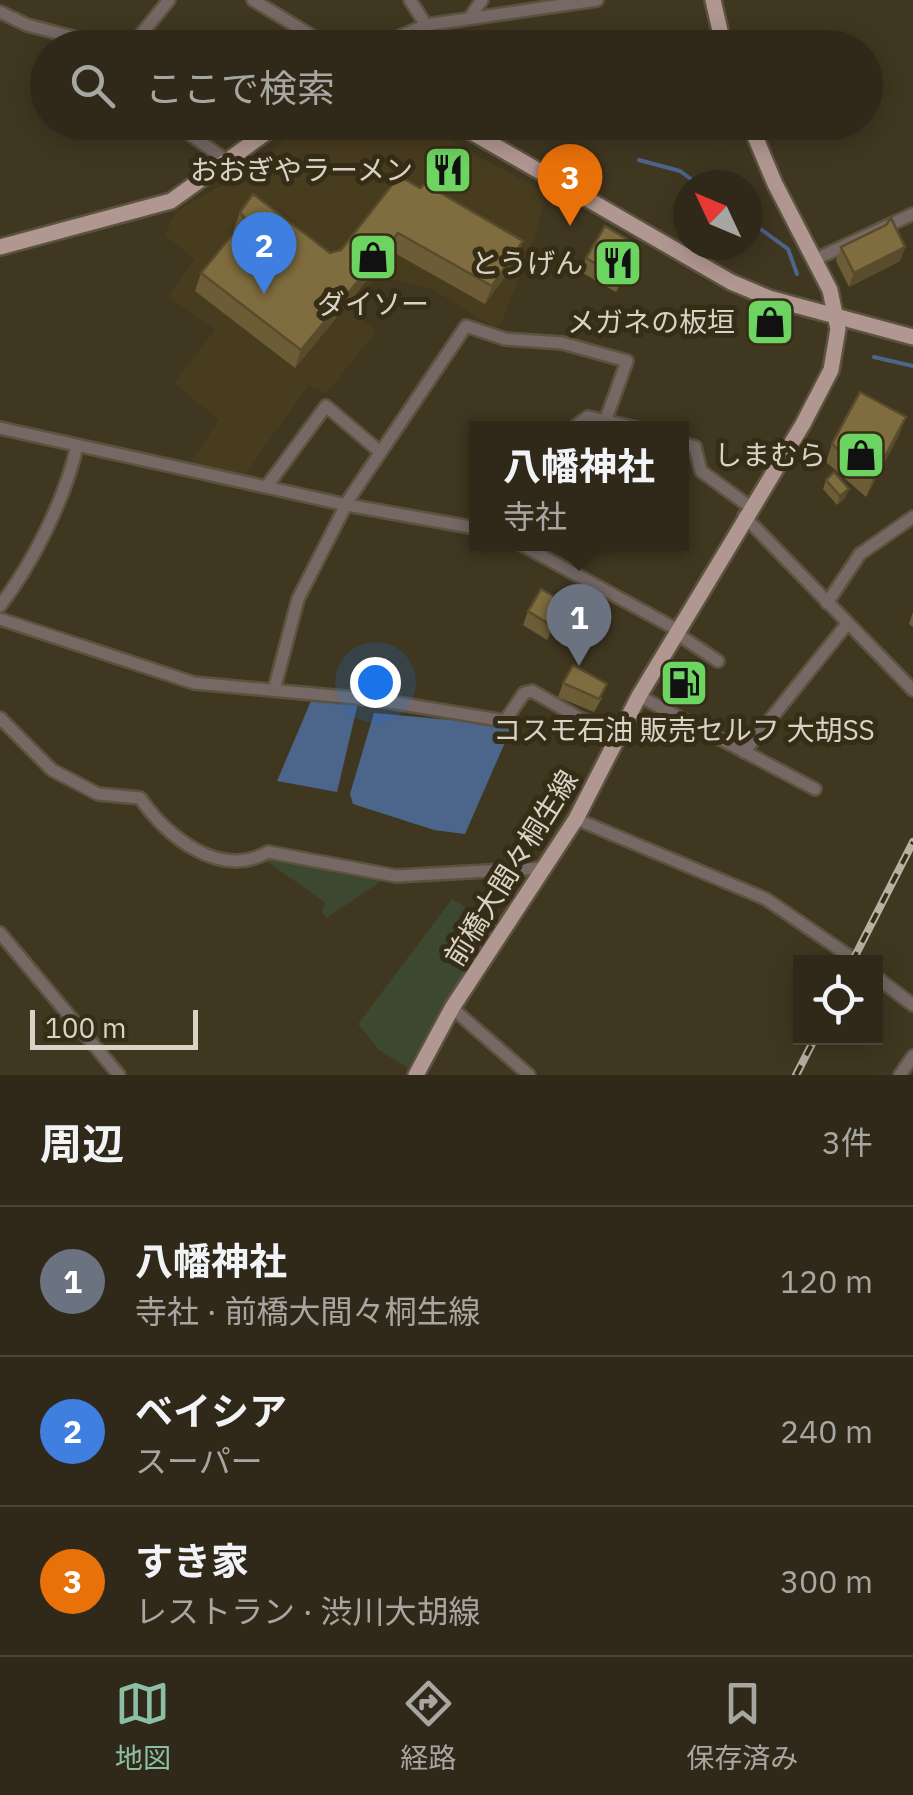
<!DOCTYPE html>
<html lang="ja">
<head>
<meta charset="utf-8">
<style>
  body { margin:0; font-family:"IBM Plex Sans","Noto Sans JP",sans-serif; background:#383122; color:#f1f3f6 }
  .controls { position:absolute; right:30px; bottom:30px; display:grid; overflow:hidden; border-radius:0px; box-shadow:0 5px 25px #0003 }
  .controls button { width:90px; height:90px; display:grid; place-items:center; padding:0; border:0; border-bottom:2px solid #4b4538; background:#302919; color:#f1f3f6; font:50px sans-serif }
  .compass { position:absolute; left:673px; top:170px; width:90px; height:90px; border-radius:50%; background:#302919; box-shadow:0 5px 25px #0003; rotate:314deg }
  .scale { position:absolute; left:30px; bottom:25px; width:168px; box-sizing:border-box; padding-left:10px; border:5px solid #d9d3c6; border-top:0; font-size:28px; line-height:35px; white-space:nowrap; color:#d9d3c6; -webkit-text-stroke:8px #362d17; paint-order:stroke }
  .you { position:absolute; left:375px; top:682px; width:35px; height:35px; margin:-25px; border:8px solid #fff; border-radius:50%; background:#1a73e8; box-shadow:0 0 0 15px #1a73e833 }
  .badge { display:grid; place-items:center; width:65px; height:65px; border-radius:50%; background:#8abfa5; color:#fff; font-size:32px; font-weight:700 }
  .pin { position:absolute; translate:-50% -82px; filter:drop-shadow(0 2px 5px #0008) }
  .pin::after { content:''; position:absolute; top:52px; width:35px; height:30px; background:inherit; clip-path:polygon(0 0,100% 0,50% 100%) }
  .popup { position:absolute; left:469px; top:421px; width:220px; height:130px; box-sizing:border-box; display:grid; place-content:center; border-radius:0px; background:#302919; filter:drop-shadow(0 2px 8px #0005); font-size:32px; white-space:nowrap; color:#a8a6a2 }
  .popup b { font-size:38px; color:#f1f3f6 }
  .popup::after { content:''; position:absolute; left:50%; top:100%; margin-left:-20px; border:20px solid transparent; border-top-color:#302919 }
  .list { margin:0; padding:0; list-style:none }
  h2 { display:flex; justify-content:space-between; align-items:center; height:130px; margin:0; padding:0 40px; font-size:42px }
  h2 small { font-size:32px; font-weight:400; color:#a8a6a2 }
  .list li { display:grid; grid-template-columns:65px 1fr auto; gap:30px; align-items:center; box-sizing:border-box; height:150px; padding:0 40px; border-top:2px solid #4b4538 }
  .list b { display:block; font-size:38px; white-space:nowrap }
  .list p { margin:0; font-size:32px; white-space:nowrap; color:#a8a6a2 }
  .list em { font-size:32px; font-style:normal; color:#a8a6a2 }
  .icon { flex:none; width:55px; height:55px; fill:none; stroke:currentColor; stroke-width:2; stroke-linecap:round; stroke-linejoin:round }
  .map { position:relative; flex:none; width:913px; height:1075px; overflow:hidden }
  .search { position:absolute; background:#302919; box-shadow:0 5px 25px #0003; left:30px; right:30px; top:30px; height:110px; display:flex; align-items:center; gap:25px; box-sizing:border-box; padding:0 35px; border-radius:55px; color:#a8a6a2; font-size:38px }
  .sheet { height:580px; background:#302919 }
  nav { display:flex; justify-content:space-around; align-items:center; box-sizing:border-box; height:140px; border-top:2px solid #4b4538; background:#302919; font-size:28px; color:#a8a6a2 }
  nav a { display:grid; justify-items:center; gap:5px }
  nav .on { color:#8abfa5 }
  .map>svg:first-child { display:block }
</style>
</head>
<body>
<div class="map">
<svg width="913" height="1075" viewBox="0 0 913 1075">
  <rect width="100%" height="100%" fill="#403721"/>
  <polygon fill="#483c1f" points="306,123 419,123 546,193 537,230 501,324 495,327 484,321 432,289 378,276 350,310 376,331 327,393 308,386 242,478 188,466 219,420 174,383 215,330 168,296 195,259 165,235 176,211 242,174"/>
  <g fill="#3c482f">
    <polygon points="271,856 386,878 326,918 322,912 325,902 263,859"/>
    <polygon points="452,899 492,924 408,1068 379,1050 358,1024"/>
  </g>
  <g fill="#4c658a">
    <polygon points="311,701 358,703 337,792 277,781"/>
    <polygon points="374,713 505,725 510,731 465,834 434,830 353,804 350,794"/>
  </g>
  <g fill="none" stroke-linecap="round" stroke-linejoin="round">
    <g stroke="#4c658a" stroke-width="4">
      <polyline points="639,160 680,171 699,185"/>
      <polyline points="748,220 788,249 797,274"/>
      <polyline points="874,357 913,366"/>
    </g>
    <g stroke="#5c533f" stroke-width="16">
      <g id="minor">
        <polyline points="253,0 332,48"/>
        <polyline points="410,0 426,25"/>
        <polyline points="0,12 27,25 115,48"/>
        <polyline points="471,16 482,0"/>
        <polyline points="130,48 169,0"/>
        <polyline points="373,48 426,25 597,0"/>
        <polyline points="173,122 230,163"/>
        <polyline points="816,259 913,214"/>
        <polyline points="0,428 347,505 476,528"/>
        <polyline points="573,428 588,417 637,428"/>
        <polyline points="682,443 695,447 701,471 750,507"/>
        <polyline points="267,486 326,406 379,451"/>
        <polyline points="744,516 913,690"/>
        <polyline points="520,544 678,630"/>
        <polyline points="827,603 860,554 913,517"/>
        <path d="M0 606C33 563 65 499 77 446"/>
        <polyline points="0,619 194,683 378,700 505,721 524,693 532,691 581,719 621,730"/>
        <polyline points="676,633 718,661"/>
        <polyline points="274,690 298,599 349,499 466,326 505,339 562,343 627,361 606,419"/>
        <polyline points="639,696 815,789"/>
        <path d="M0 718 52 770 98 794 140 798C167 836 219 880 268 852L396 876 544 868"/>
        <polyline points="744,752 847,624"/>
        <polyline points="576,819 766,899 858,962"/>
        <polyline points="0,933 119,1075"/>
        <polyline points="876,977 913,1005"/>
        <polyline points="452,1008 529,1075"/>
        <polyline points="900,1075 913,1056"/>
      </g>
    </g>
    <g stroke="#5c533f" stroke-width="20">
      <g id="major">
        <polyline points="713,0 724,48"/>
        <polyline points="454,122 731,282 769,298 913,337"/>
        <polyline points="0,247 171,201 281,122"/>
        <polyline points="416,1075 452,1008 576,819 639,696 803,424 831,370 838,329 830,290 775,184 749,122"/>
      </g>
    </g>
    <use href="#minor" stroke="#756865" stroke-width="11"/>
    <use href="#major" stroke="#b19791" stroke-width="15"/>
    <g stroke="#b8b1a2" stroke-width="8">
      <g id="rail">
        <polyline points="852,962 913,842"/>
        <polyline points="796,1075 815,1038"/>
      </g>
    </g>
    <use href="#rail" stroke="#362d17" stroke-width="4" stroke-dasharray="11" stroke-linecap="butt"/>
  </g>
  <g fill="#6d5d36">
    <polygon points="399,176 517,259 485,304 391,251 295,368 195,291 201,273 234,232 233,231 240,212 330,253 341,250"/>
    <polygon points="640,247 635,260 616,292 581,272 586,258"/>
    <polygon points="841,247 905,247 900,261 849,287 836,261"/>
    <polygon points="757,300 791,313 784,333 750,320"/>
    <polygon points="899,435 866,497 826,462 832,444"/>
    <polygon points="826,480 845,498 837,505 823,489"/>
    <polygon points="528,611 561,617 547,640 523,625"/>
    <polygon points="913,612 913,627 909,624"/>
    <polygon points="563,683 602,698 594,712 558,697"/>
  </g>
  <g fill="#594c2c">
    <polygon points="398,233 391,251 295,368 301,350"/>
    <polygon points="523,241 517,259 485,304 492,286"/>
    <polygon points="640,247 635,260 616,292 621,278"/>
    <polygon points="905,247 900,261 849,287 854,273"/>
    <polygon points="906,417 899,435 866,497 873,479"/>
    <polygon points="849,489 845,498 837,505 840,496"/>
    <polygon points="566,603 561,617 547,640 552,626"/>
  </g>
  <g fill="#7f6c3f" stroke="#594c2c" stroke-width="2.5">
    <polygon points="399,176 420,188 425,184 523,241 492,286 398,233 301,350 201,273 245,219 240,212 253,194 330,253 341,250"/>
    <polygon points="891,218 905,247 854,273 841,247 886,225"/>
    <polygon points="605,226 640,247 621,278 586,258"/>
    <polygon points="757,300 791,313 787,323 753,310"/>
    <polygon points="860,392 906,417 873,479 832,444"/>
    <polygon points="834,472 849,489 840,496 826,480"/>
    <polygon points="541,589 566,603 552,626 528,611"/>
    <polygon points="573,665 607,684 599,699 563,683"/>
  </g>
  <defs>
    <g id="restaurant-square" transform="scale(2.5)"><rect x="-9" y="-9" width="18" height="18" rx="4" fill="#6dd361" stroke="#362d17"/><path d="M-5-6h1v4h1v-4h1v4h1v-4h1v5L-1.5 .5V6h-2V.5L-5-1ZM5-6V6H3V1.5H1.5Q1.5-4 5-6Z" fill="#111"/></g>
    <g id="shop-square" transform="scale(2.5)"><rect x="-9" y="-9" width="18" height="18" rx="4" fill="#6dd361" stroke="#362d17"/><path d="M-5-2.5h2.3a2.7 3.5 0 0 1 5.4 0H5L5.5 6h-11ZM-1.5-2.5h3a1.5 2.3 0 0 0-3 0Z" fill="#111"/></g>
    <g id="fuel-square" transform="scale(2.5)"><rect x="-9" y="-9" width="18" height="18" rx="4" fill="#6dd361" stroke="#362d17"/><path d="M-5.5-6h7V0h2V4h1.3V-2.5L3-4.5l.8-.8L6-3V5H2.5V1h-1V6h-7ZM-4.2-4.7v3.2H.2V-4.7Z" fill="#111"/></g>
  </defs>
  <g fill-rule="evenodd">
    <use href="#restaurant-square" x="448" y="170"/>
    <use href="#shop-square" x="373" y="257"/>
    <use href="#restaurant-square" x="618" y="263"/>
    <use href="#shop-square" x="770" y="322"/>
    <use href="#shop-square" x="861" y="455"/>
    <use href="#fuel-square" x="684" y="683"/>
  </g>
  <g text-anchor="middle" stroke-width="10" stroke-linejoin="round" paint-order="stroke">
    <g font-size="28" fill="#d9d3c6" stroke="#362d17" text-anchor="end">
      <text x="413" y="180">おおぎやラーメン</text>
      <text x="583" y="273">とうげん</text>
      <text x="373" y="314" text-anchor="middle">ダイソー</text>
      <text x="735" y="332">メガネの板垣</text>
      <text x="826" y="465">しまむら</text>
      <text x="684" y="740" text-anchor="middle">コスモ石油 販売セルフ 大胡SS</text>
    </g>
    <g font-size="28" fill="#d9d3c6" stroke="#362d17">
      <text transform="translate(511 868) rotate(-58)" y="10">前橋大間々桐生線</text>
    </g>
  </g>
</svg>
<div class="controls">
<button><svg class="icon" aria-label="locate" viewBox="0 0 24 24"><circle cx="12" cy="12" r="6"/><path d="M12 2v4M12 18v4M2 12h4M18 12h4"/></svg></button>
</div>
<svg class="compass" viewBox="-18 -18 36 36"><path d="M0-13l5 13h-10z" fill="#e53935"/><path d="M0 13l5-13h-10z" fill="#a8a6a2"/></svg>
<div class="scale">100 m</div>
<div class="you"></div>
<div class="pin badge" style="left:579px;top:666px;background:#6b7280">1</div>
<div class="popup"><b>八幡神社</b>寺社</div>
<div class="pin badge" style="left:264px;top:294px;background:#3f7fe0">2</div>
<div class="pin badge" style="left:570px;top:226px;background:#e8710a">3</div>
<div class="search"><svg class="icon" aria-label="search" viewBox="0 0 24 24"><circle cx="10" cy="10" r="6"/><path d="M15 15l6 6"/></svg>ここで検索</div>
</div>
<section class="sheet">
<h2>周辺<small>3件</small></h2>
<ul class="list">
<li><span class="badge" style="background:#6b7280">1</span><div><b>八幡神社</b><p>寺社 · 前橋大間々桐生線</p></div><em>120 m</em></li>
<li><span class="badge" style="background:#3f7fe0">2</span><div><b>ベイシア</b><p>スーパー</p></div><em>240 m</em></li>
<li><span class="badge" style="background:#e8710a">3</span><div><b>すき家</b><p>レストラン · 渋川大胡線</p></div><em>300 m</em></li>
</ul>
</section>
<nav>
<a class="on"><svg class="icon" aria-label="map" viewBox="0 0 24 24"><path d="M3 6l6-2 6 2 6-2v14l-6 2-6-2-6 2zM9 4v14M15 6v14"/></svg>地図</a>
<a><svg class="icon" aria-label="directions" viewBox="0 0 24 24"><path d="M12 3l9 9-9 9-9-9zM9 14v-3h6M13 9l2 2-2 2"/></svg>経路</a>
<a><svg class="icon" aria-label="saved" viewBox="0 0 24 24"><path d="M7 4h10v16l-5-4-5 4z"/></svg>保存済み</a>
</nav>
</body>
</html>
